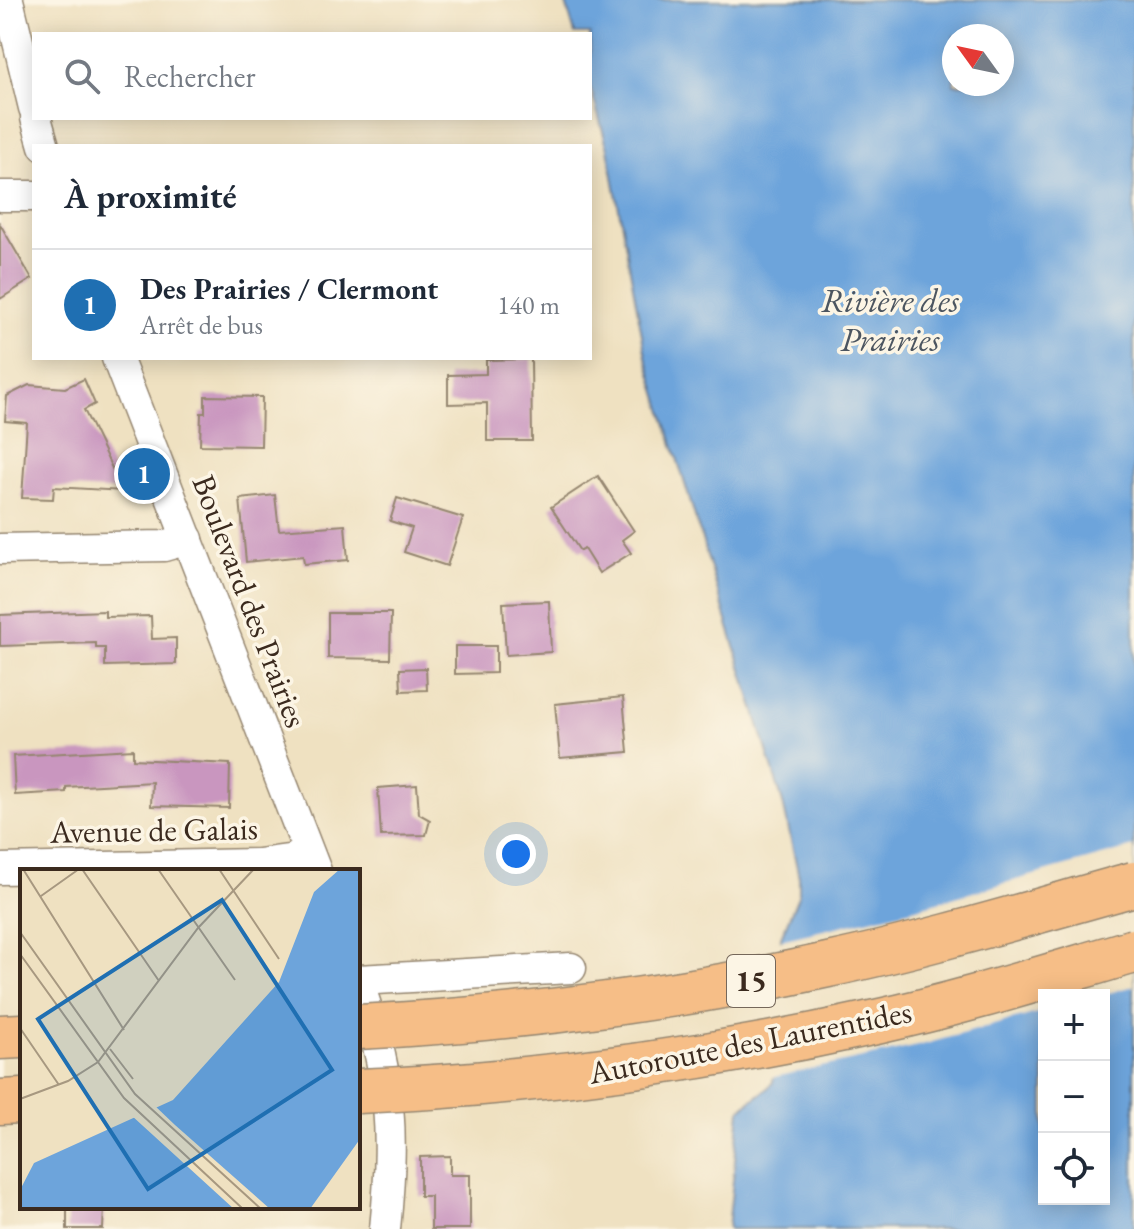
<!DOCTYPE html>
<html lang="fr">
<head>
<meta charset="utf-8">
<style>
  body { margin:0; font-family:"EB Garamond",serif; background:#f2f2f3; color:#1f2937 }
  .controls { position:absolute; right:24px; bottom:24px; display:grid; overflow:hidden; border-radius:0px; box-shadow:0 4px 20px #0003 }
  .controls button { width:72px; height:72px; display:grid; place-items:center; padding:0; border:0; border-bottom:2px solid #e0e1e3; background:#fff; color:#1f2937; font:40px sans-serif }
  .compass { position:absolute; left:942px; top:24px; width:72px; height:72px; border-radius:50%; background:#fff; box-shadow:0 4px 20px #0003; rotate:303deg }
  .you { position:absolute; left:516px; top:854px; width:28px; height:28px; margin:-20px; border:6px solid #fff; border-radius:50%; background:#1a73e8; box-shadow:0 0 0 12px #1a73e833 }
  .badge { display:grid; place-items:center; width:52px; height:52px; border-radius:50%; background:#1f6fb2; color:#fff; font-size:26px; font-weight:700 }
  .pin { position:absolute; translate:-50% -50%; border:4px solid #fff; box-shadow:0 2px 8px #0006 }
  .list { margin:0; padding:0; list-style:none }
  h2 { display:flex; justify-content:space-between; align-items:center; height:104px; margin:0; padding:0 32px; font-size:34px }
  h2 small { font-size:26px; font-weight:400; color:#747a83 }
  .list li { display:grid; grid-template-columns:52px 1fr auto; gap:24px; align-items:center; box-sizing:border-box; height:112px; padding:0 32px; border-top:2px solid #e0e1e3 }
  .list b { display:block; font-size:30px; white-space:nowrap }
  .list p { margin:0; font-size:26px; white-space:nowrap; color:#747a83 }
  .list em { font-size:26px; font-style:normal; color:#747a83 }
  .icon { flex:none; width:44px; height:44px; fill:none; stroke:currentColor; stroke-width:2; stroke-linecap:round; stroke-linejoin:round }
  .map { position:relative; flex:none; width:1134px; height:1229px; overflow:hidden }
  .search { position:absolute; background:#fff; box-shadow:0 4px 20px #0003; left:32px; top:32px; width:560px; height:88px; display:flex; align-items:center; gap:20px; box-sizing:border-box; padding:0 28px; border-radius:0px; color:#747a83; font-size:30px }
  .panel { position:absolute; background:#fff; box-shadow:0 4px 20px #0003; left:32px; top:144px; width:560px; height:216px; border-radius:0px }
  .map>svg:first-child { display:block }
</style>
</head>
<body>
<div class="map">
<svg width="1134" height="1229" viewBox="0 0 1134 1229">
  <rect width="100%" height="100%" fill="#fcf5e5"/>
  <filter id="ink" filterUnits="userSpaceOnUse"><feTurbulence type="fractalNoise" baseFrequency=".0125" numOctaves="2"/><feDisplacementMap in="SourceGraphic" scale="16" xChannelSelector="R" yChannelSelector="G"/><feConvolveMatrix kernelMatrix="1 2 1 2 8 2 1 2 1" color-interpolation-filters="sRGB"/></filter>
  <filter id="wash" filterUnits="userSpaceOnUse"><feTurbulence type="fractalNoise" baseFrequency=".006" numOctaves="4" result="noise"/><feDisplacementMap in="SourceGraphic" scale="32" xChannelSelector="R" yChannelSelector="G"/><feGaussianBlur stdDeviation="1.8" result="paint"/><feColorMatrix in="noise" values="0 0 0 0 0 0 0 0 0 0 0 0 0 0 0 0 0 1.4 0 .05"/><feComposite in="paint" operator="in"/></filter>
  <g filter="url(#wash)">
    <rect width="100%" height="100%" fill="#efe1c1"/>
    <path fill="#6da4db" stroke="#54677c" stroke-width="2" fill-rule="evenodd" d="M565 0H1134V1229H728L740 1111C749 1099 764 1095 773 1082L781 937 799 894V877L783 803 646 357 608 149 590 86V34H575ZM954 36H1002V84H954ZM1044 995H1104V1199H1044Z"/>
    <polygon fill="#efe1c1" points="1134,847 1134,986 1101,995 1044,995 1044,1011 918,1046 770,1078 777,941 913,909"/>
    <g id="blocks">
      <g fill="#c996bf">
        <polygon points="0,224 32,279 0,299"/>
        <polygon points="531,359 532,441 487,441 487,403 448,404 448,375 486,374 486,360"/>
        <polygon points="84,379 95,404 84,410 123,491 54,487 53,499 22,498 27,423 5,421 7,396 29,385 65,388"/>
        <polygon points="205,396 262,397 261,446 200,445 201,413 205,413"/>
        <polygon points="598,476 634,531 622,540 631,553 599,573 584,549 580,551 551,507"/>
        <polygon points="275,495 279,530 345,525 348,560 304,564 303,556 246,562 240,499"/>
        <polygon points="397,498 463,518 447,566 404,552 412,528 390,521"/>
        <polygon points="549,601 551,652 506,655 503,603"/>
        <polygon points="105,611 105,617 151,616 152,639 176,638 176,664 105,666 105,648 96,648 96,643 0,646 0,615"/>
        <polygon points="328,613 391,613 390,659 328,658"/>
        <polygon points="455,646 496,646 496,673 455,674"/>
        <polygon points="426,668 427,690 401,691 400,669"/>
        <polygon points="623,697 628,752 560,758 555,704"/>
        <polygon points="133,749 133,759 230,764 229,808 151,806 152,782 66,787 66,792 15,795 13,756"/>
        <polygon points="417,785 419,814 430,820 426,835 381,836 378,788"/>
        <polygon points="450,1156 450,1175 470,1175 470,1229 431,1229 431,1196 420,1196 420,1157"/>
        <polygon points="67,1207 104,1207 103,1229 67,1229"/>
      </g>
    </g>
  </g>
  <g filter="url(#ink)">
    <use href="#blocks" fill-opacity="0" stroke="#958670" stroke-width="2"/>
    <g fill="none" stroke-linecap="round" stroke-linejoin="round">
      <g stroke="#958670" stroke-width="33">
        <g id="minor">
          <polyline points="8,0 34,108"/>
          <polyline points="36,118 44,146"/>
          <polyline points="0,196 34,196"/>
          <polyline points="117,358 316,871"/>
          <polyline points="0,549 164,546 188,539"/>
          <polyline points="0,869 258,864 310,857"/>
          <polyline points="358,980 571,968"/>
          <path d="M358 981C368 1012 379 1043 384 1076 393 1125 390 1179 385 1229"/>
        </g>
      </g>
      <g stroke="#958670" stroke-width="47">
        <g id="highway">
          <polyline points="0,1037 22,1036"/>
          <polyline points="0,1102 22,1101"/>
        </g>
      </g>
      <use href="#minor" stroke="#fff" stroke-width="30"/>
      <use href="#highway" stroke="#f6be87" stroke-width="44"/>
      <g stroke="#958670" stroke-width="47" stroke-linecap="butt">
        <g id="highway-bridge">
          <path d="M358 1027C517 1019 673 999 828 965 931 943 1033 912 1134 884"/>
          <path d="M358 1091C533 1084 705 1060 876 1022 963 1003 1048 976 1134 951"/>
        </g>
      </g>
      <use href="#highway-bridge" stroke="#f6be87" stroke-width="44"/>
    </g>
  </g>
  <g text-anchor="middle" stroke-width="7" stroke-linejoin="round" paint-order="stroke">
    <rect fill="#fcf5e5" stroke="#75675a" stroke-width="2" x="727" y="955" width="48" height="52" rx="6"/>
    <g font-size="30" font-weight="bold" fill="#3b2a1e">
      <text x="751" y="991">15</text>
    </g>
    <g font-size="32" fill="#3b2a1e" stroke="#fcf5e5">
      <text transform="translate(250 601) rotate(69)" y="11">Boulevard des Prairies</text>
      <text transform="translate(154 830) rotate(-1)" y="11">Avenue de Galais</text>
      <text transform="translate(750 1042) rotate(-11)" y="11">Autoroute des Laurentides</text>
    </g>
    <g font-size="34" font-style="italic" fill="#4c5560" stroke="#fcf5e5">
      <text x="890" y="312">Rivière des<tspan x="890" dy="39">Prairies</tspan></text>
    </g>
  </g>
  <g transform="translate(20 869)">
    <rect width="340" height="340" fill="#efe1c1"/>
    <path d="M320 0H340V270L290 340H0V321L14 294 153 231 259 113 294 23Z" fill="#6da4db"/>
    <path d="M134 236 155 256 250 340H214L111 246Z" fill="#efe1c1"/>
    <path fill="none" stroke="#a79880" stroke-width="2" d="M3 0 104 161M62 0 139 112M138 0 215 111M199 0 259 90M21 27 59 0M0 63 115 225 241 340M0 85 104 229 223 340M0 159 39 216M90 180 113 210M0 230 48 212 78 193 178 59 234 0"/>
    <path fill="#1f6fb2" fill-opacity="0.15" stroke="#1f6fb2" stroke-width="4" d="M202 31 312 201 128 320 18 150Z"/>
    <rect width="340" height="340" fill="none" stroke="#3b2a1e" stroke-width="4"/>
  </g>
</svg>
<div class="controls">
<button>+</button>
<button>−</button>
<button><svg class="icon" aria-label="locate" viewBox="0 0 24 24"><circle cx="12" cy="12" r="6"/><path d="M12 2v4M12 18v4M2 12h4M18 12h4"/></svg></button>
</div>
<svg class="compass" viewBox="-18 -18 36 36"><path d="M0-13l5 13h-10z" fill="#e53935"/><path d="M0 13l5-13h-10z" fill="#747a83"/></svg>
<div class="you"></div>
<div class="pin badge" style="left:144px;top:474px">1</div>
<div class="search"><svg class="icon" aria-label="search" viewBox="0 0 24 24"><circle cx="10" cy="10" r="6"/><path d="M15 15l6 6"/></svg>Rechercher</div>
<section class="panel">
<h2>À proximité<small></small></h2>
<ul class="list">
<li><span class="badge">1</span><div><b>Des Prairies / Clermont</b><p>Arrêt de bus</p></div><em>140 m</em></li>
</ul>
</section>
</div>
</body>
</html>
